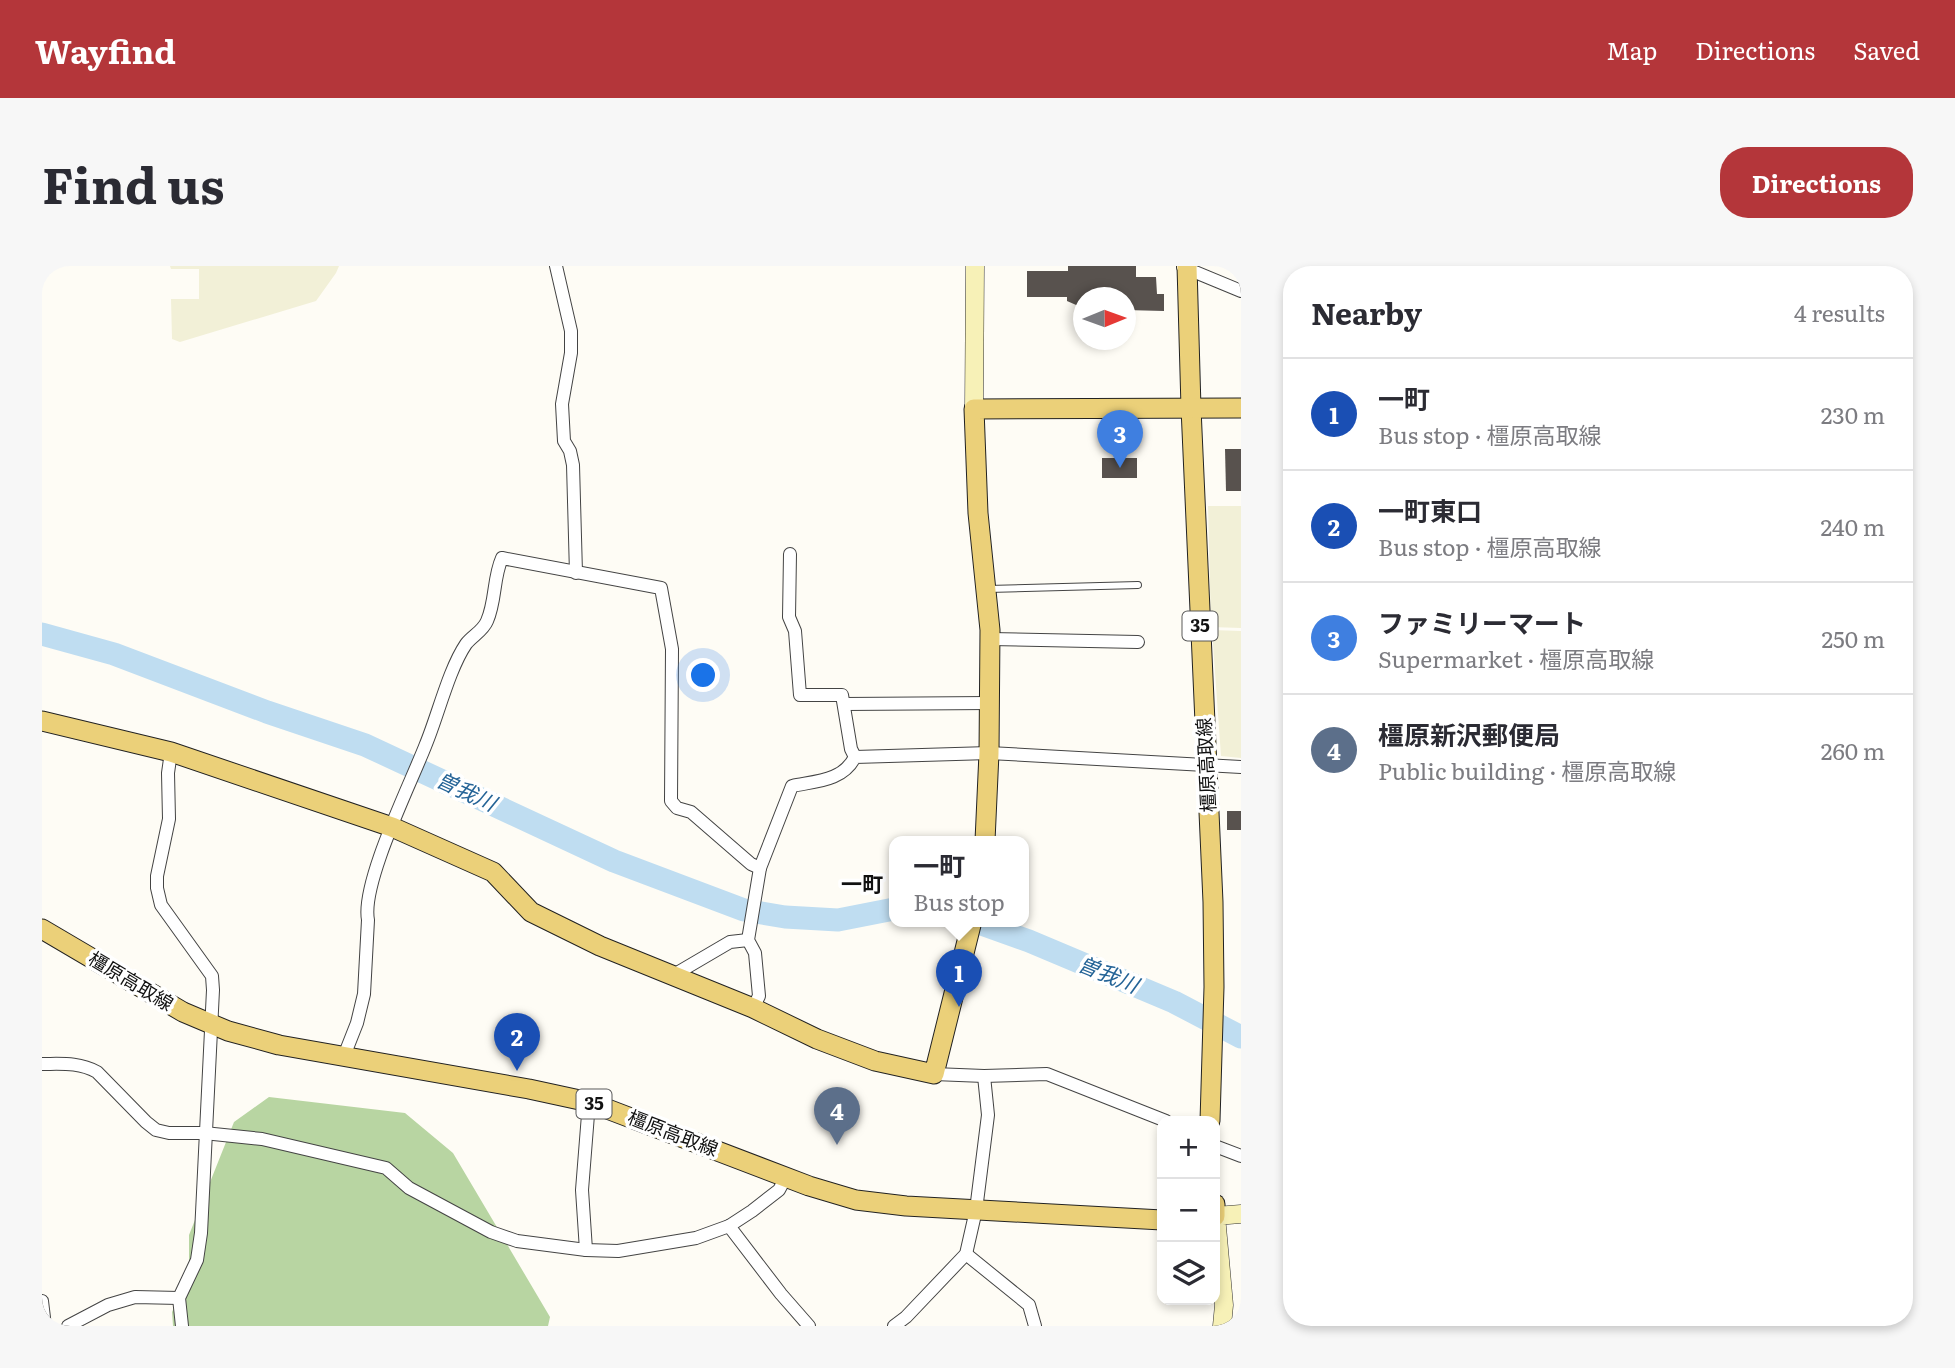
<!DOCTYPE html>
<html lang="en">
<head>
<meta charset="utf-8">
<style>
  body { margin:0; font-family:Literata,"Noto Sans JP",serif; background:#f7f7f7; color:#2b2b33 }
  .controls { position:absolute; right:21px; bottom:21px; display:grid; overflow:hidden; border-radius:14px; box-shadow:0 4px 10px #0003 }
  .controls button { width:63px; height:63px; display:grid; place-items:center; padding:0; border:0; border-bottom:2px solid #e1e1e2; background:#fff; color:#2b2b33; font:35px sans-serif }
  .compass { position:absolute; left:1031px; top:21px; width:63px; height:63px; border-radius:50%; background:#fff; box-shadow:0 4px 10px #0003; rotate:89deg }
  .you { position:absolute; left:662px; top:410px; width:24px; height:24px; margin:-18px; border:5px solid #fff; border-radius:50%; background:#1a73e8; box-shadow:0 0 0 10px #1a73e833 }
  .badge { display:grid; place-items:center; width:46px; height:46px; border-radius:50%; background:#b4363a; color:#fff; font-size:23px; font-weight:700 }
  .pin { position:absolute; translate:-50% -58px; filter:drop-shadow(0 2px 4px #0008) }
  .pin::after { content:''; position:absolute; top:37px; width:24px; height:21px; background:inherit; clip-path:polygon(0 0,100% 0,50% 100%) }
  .popup { position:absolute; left:847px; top:570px; width:140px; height:91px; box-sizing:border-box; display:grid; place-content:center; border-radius:14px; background:#fff; filter:drop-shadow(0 2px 5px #0005); font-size:23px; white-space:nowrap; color:#7c7c81 }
  .popup b { font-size:26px; color:#2b2b33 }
  .popup::after { content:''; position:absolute; left:50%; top:100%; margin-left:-14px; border:14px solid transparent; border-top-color:#fff }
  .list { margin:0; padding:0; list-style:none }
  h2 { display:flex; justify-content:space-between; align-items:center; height:91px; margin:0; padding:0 28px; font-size:30px }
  h2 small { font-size:23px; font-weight:400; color:#7c7c81 }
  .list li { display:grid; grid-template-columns:46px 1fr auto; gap:21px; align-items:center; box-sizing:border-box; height:112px; padding:0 28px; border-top:2px solid #e1e1e2 }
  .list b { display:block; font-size:26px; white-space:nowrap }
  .list p { margin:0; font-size:23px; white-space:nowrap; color:#7c7c81 }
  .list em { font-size:23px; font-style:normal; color:#7c7c81 }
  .icon { flex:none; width:38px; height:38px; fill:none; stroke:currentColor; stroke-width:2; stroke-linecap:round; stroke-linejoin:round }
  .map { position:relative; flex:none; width:1199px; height:1060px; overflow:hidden; border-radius:28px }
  header { display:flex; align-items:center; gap:42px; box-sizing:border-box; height:98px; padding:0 35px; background:#b4363a; color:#fff }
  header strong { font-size:33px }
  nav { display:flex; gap:38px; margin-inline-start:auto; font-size:24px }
  .intro { display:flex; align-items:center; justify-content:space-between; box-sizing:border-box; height:168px; padding:0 42px }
  h1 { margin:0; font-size:49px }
  .button { padding:18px 32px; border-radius:28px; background:#b4363a; color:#fff; font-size:24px; font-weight:700 }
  main { display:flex; gap:42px; padding:0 42px }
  aside { flex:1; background:#fff; border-radius:28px; box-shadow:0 4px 10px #0003 }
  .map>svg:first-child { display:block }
</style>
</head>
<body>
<header>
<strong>Wayfind</strong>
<nav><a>Map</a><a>Directions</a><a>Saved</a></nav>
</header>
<div class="intro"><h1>Find us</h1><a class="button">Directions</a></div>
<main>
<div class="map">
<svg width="1199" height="1060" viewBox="0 0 1199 1060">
  <rect width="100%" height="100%" fill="#fefcf5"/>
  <g fill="#f2f0d7">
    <polygon points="128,0 297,0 294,7 274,35 138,76 130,73 129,33 157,33 157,3 129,3"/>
    <polygon points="1166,240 1199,240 1199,362 1169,361"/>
    <polygon points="1170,364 1199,365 1199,492 1179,490"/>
  </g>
  <polygon fill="#b8d5a2" points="227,831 363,847 411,887 508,1051 506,1060 131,1060 130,1046 147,1010 147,969 192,856"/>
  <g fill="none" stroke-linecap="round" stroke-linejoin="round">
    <g stroke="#bfddf1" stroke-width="23">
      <polyline points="0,368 72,388 225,446 323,479 572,595 702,644 743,651 796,654 852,643"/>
      <polyline points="931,655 987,675 1132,736 1199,771"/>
    </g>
  </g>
  <g fill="#58524e">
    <polygon points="1026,0 1094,0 1094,11 1114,11 1115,28 1122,28 1122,45 1083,44 1083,32 1041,32 1041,42 1025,35 1025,31 985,31 985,5 1026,5"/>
    <polygon points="1183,183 1199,183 1199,225 1184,225"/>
    <rect x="1060" y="192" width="35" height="20"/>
    <rect x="1185" y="545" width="14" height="19"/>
  </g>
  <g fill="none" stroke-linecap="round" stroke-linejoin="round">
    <g stroke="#444" stroke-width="8">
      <polyline id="lane" points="946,323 1096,319"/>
    </g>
    <g stroke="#444" stroke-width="14">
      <g id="street">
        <polyline points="514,0 529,65 529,87 520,138 522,175 528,185 531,199 534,307"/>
        <polyline points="1141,1 1199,25"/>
        <polyline points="748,288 747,351 753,365 758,429 800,429 809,483 813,491"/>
        <polyline points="948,373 1096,376"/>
        <polyline points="802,438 948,437"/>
        <polyline points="129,486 126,507 127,553 115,610 115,622 119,639 170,710 171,724 159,967 155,994 137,1032 140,1060"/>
        <polyline points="630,710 688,676 706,674"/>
        <path d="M711 742 717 730 713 687 706 674 718 602 750 520C774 515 801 515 813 491L947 487 1199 501"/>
        <path d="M302 790 315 757 322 728 326 654C319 617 369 517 384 478 396 449 407 403 424 378 430 370 441 365 445 355 454 335 451 312 460 292L619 322 630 383 629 535 635 542 649 546 709 598 718 602"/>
        <path d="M0 798C19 798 37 796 55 806L104 856 114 864 127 867H162L220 873 344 902 367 922 449 966 475 975 544 984 576 985 654 972 687 960 710 945 737 924 744 911"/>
        <polyline points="892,808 942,810 1005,808 1124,855"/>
        <polyline points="1173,880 1199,890"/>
        <polyline points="687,960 739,1028 767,1060"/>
        <polyline points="544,984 540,924 547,836"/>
        <polyline points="924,988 987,1039 993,1060"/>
        <polyline points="0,1035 3,1060"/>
        <polyline points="26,1060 66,1039 93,1031 137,1032"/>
        <polyline points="852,1060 864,1051 924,988 934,944 946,849 942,810"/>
      </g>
    </g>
    <g stroke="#333" stroke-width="19">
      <g id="secondary">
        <polyline points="932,143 933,0"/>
        <polyline points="1180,1060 1182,1039 1174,950 1199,948"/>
      </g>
    </g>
    <g stroke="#222" stroke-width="21">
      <g id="primary">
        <polyline points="1145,0 1149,142 1171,636 1172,721 1168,855"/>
        <polyline points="0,455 129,486 350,561 451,606 489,646 558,680 711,742 775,773 833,795 892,808 930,655"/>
        <polyline points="943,575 947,487 948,364 936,247 932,143 1199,142"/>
        <polyline points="0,663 141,746 186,765 237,779 487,823 547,836 767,920 814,934 864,940 1120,954"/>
        <polyline points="1173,938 1173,950"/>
      </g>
    </g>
    <use href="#lane" stroke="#fff" stroke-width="6"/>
    <use href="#street" stroke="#fff" stroke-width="12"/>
    <use href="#secondary" stroke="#f7f1b7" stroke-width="18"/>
    <use href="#primary" stroke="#ebd079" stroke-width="19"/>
  </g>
  <g text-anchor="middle" stroke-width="7" stroke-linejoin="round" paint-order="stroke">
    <g fill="#fff" stroke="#585858" stroke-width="2">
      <rect x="1140.5" y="345.5" width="35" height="29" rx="5"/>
      <rect x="534.5" y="823.5" width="35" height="29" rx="5"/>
    </g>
    <g font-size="18" font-weight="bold" fill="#111">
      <text x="1158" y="366">35</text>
      <text x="552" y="844">35</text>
    </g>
    <g font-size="19" fill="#111" stroke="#fff">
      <text transform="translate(1164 499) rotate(-93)" y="7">橿原高取線</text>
      <text transform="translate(89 715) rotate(31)" y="7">橿原高取線</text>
      <text transform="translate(631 867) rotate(21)" y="7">橿原高取線</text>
    </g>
    <g font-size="21" font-style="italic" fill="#256497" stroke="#fff">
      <text transform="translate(424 526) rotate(25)" y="7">曽我川</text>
      <text transform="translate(1066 709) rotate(22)" y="7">曽我川</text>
    </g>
    <g font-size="21" font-weight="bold" fill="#111" stroke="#fff">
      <text x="820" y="626">一町</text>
    </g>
  </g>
</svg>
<div class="controls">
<button>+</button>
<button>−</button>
<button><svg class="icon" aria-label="layers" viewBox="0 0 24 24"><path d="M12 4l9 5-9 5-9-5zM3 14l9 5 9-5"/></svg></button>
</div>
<svg class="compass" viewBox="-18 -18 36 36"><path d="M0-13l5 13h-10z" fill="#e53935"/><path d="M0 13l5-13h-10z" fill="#7c7c81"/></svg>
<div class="you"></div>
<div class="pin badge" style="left:917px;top:741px;background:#1a4fb4">1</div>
<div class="popup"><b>一町</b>Bus stop</div>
<div class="pin badge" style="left:475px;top:805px;background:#1a4fb4">2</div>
<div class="pin badge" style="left:1078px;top:202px;background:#3f7fe0">3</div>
<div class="pin badge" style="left:795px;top:879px;background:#5c6f8a">4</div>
</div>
<aside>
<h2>Nearby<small>4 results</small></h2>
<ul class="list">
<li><span class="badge" style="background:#1a4fb4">1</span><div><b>一町</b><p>Bus stop · 橿原高取線</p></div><em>230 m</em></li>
<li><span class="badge" style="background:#1a4fb4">2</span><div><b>一町東口</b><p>Bus stop · 橿原高取線</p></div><em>240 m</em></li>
<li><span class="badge" style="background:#3f7fe0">3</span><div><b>ファミリーマート</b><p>Supermarket · 橿原高取線</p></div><em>250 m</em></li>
<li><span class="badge" style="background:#5c6f8a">4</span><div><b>橿原新沢郵便局</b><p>Public building · 橿原高取線</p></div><em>260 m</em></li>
</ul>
</aside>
</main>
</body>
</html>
